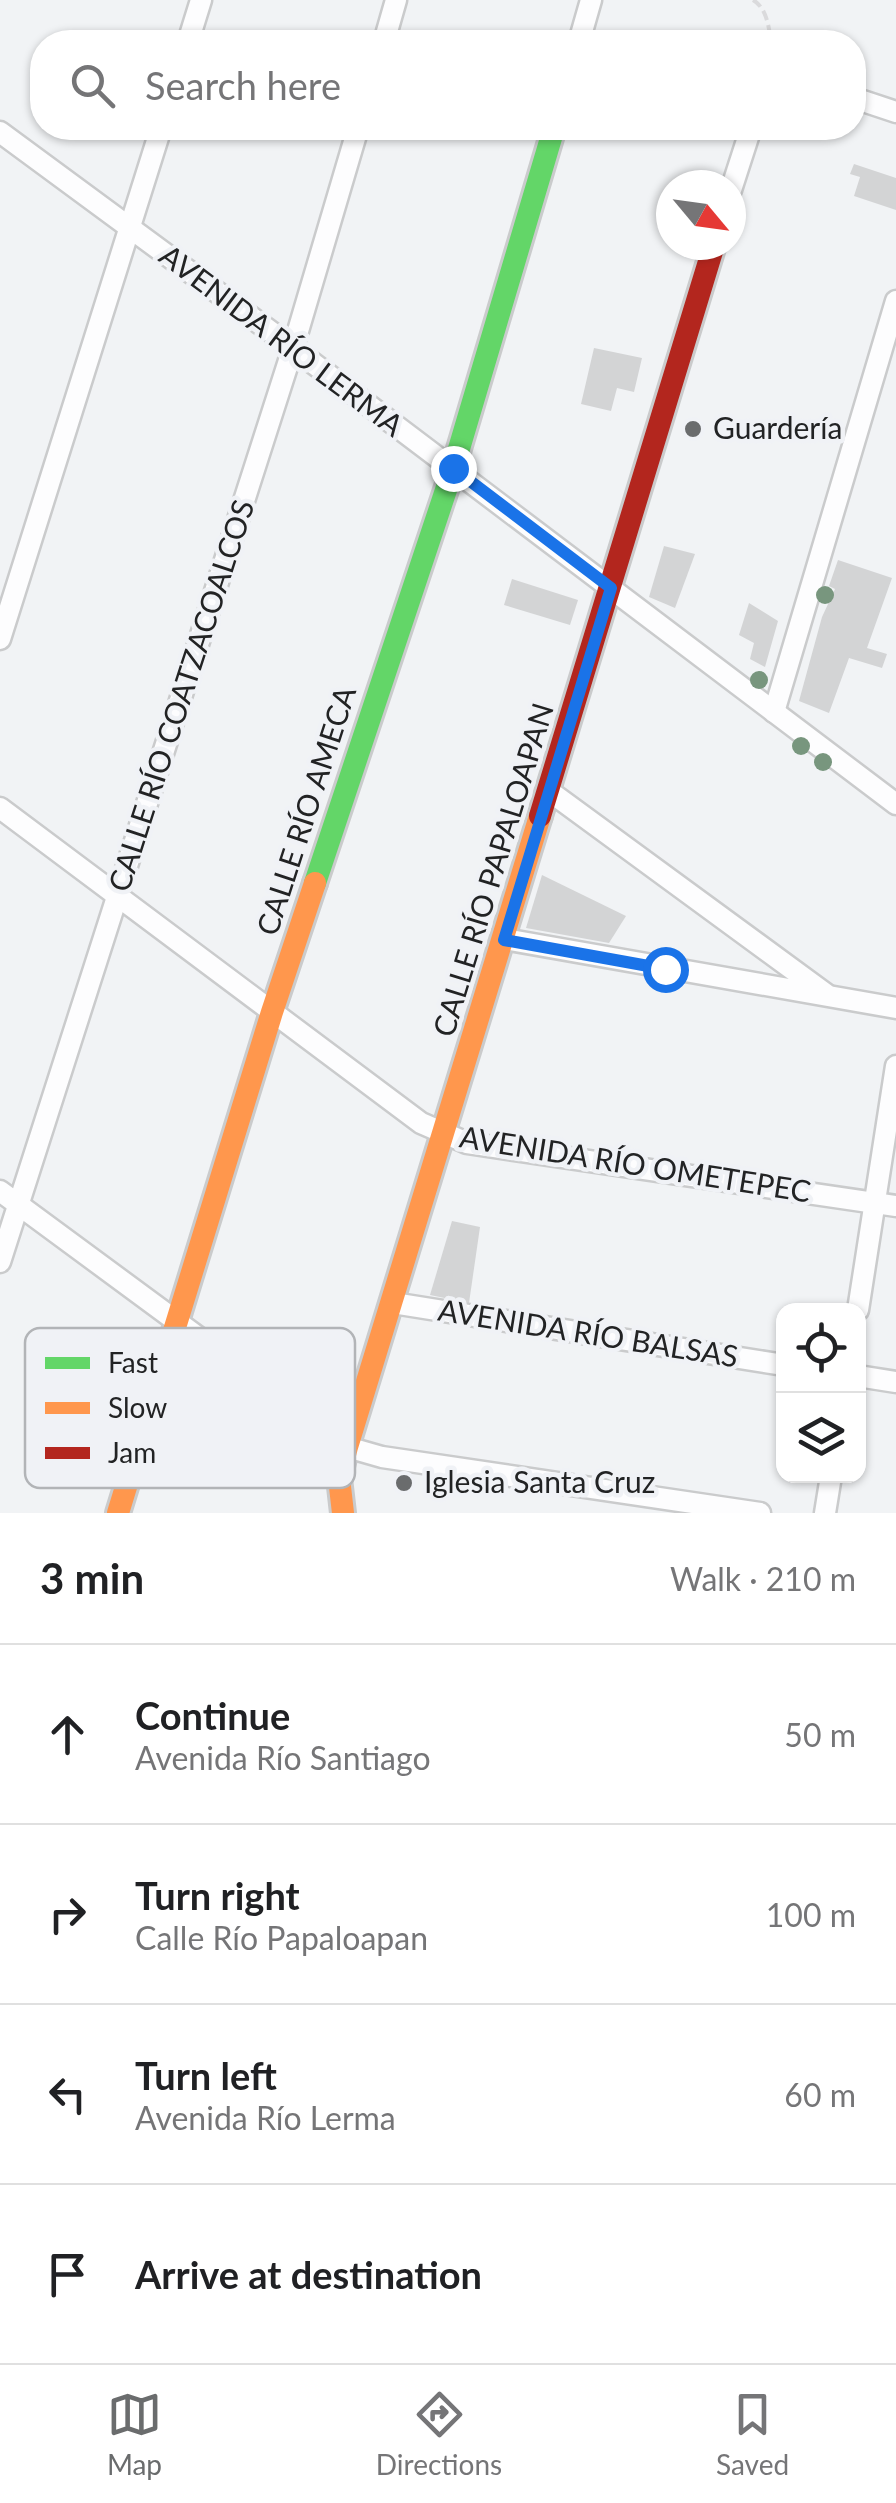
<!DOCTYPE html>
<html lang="en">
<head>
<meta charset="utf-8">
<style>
  body { margin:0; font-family:Lato,sans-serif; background:#f6f6f6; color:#202124 }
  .controls { position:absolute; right:30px; bottom:30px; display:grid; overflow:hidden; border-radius:20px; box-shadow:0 2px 8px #0004 }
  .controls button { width:90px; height:90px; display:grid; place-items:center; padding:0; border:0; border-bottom:2px solid #e0e0e0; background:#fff; color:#202124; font:50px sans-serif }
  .compass { position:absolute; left:656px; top:170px; width:90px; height:90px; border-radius:50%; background:#fff; box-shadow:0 2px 8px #0004; rotate:119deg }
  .stop { position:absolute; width:30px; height:30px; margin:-22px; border:8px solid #1a73e8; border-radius:50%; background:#fff }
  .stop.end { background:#1a73e8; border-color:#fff; box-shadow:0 2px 10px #0008 }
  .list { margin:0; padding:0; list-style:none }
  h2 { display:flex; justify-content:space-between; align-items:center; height:130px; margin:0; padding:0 40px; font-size:42px }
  h2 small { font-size:32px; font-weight:400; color:#757577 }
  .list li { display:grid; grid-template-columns:65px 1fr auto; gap:30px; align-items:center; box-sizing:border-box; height:180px; padding:0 40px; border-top:2px solid #e0e0e0 }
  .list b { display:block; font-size:38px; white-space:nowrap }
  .list p { margin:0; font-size:32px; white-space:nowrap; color:#757577 }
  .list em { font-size:32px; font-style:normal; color:#757577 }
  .icon { flex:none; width:55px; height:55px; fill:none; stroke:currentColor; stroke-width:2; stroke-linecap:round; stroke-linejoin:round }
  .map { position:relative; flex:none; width:896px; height:1513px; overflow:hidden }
  .search { position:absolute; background:#fff; box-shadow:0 2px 8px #0004; left:30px; right:30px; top:30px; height:110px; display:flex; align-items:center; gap:25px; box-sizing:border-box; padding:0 35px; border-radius:40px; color:#757577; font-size:38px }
  .sheet { height:850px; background:#fff }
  nav { display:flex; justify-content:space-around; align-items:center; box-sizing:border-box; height:140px; border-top:2px solid #e0e0e0; background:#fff; font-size:28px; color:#757577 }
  nav a { display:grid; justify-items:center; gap:5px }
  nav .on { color:#6a6c6d }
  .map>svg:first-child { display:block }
</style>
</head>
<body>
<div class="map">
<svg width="896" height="1513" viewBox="0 0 896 1513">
  <rect width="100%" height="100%" fill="#f1f3f5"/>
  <g fill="#d3d4d5">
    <polygon points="854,164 896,178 896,210 854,196 860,177 850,174"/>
    <polygon points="594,348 642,358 634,392 617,388 611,411 581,404"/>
    <polygon points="664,546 695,554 675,608 649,597"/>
    <polygon points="838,560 892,578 867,648 887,654 882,668 849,658 829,713 799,701 822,617 835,589 829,586"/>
    <polygon points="512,579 578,600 570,625 504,605"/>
    <polygon points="749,603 778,621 765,667 750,659 754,643 739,635"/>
    <polygon points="542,875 626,916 609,943 526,928"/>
    <polygon points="452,1221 480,1227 469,1303 430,1295"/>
  </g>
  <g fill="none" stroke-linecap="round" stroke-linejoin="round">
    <g stroke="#cacbcc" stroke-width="25">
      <g id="street">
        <polyline points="188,42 201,0"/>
        <polyline points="384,42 396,0"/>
        <polyline points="579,42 591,0"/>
        <polyline points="854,98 896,112"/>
        <polyline points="0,132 293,348 896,804"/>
        <polyline points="731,190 751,128"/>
        <polyline points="0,639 161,128"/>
        <polyline points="774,712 896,301"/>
        <polyline points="549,791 826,994"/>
        <polyline points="0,808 421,1123 467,1143 896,1206"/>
        <polyline points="504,939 896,1008"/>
        <polyline points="0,1191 347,1447 382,1457 760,1513"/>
        <polyline points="0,1262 293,348 358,128"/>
        <polyline points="393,1303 784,1365"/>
        <polyline points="858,1310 896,1066"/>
        <polyline points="858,1376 896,1382"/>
        <polyline points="825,1513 831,1476"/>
      </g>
    </g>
    <g stroke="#cacbcc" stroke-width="28">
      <polyline id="fast" points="315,883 453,469 554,128"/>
    </g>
    <g stroke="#cacbcc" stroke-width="28">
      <g id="slow">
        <polyline points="118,1513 272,1012 315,883"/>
        <polyline points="343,1513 339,1478 347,1447 540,816"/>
      </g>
    </g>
    <g stroke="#cacbcc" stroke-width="28">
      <polyline id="jam" points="540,816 714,245"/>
    </g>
    <path stroke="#dadadc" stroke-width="4" stroke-dasharray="10 5" stroke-linecap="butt" d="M753 0C767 8 769 28 771 42"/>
    <use href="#street" stroke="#fdfdfe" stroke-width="20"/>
    <use href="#fast" stroke="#63d668" stroke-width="22"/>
    <use href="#slow" stroke="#ff974d" stroke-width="22"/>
    <use href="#jam" stroke="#b3261e" stroke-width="22"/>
  </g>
  <g fill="#78967e">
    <circle cx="825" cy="595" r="9"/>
    <circle cx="759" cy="680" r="9"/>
    <circle cx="801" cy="746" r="9"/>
    <circle cx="823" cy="762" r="9"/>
  </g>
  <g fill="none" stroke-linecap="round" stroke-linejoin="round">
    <polyline stroke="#1a73e8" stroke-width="12" points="453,468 611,588 504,940 665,969"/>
  </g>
  <g fill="#6a6c6d" stroke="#f0f2f6" stroke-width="4">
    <circle cx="693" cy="429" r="10"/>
    <circle cx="404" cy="1483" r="10"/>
  </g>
  <g text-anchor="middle" stroke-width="9" stroke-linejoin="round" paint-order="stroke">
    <g font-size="30" fill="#222324" stroke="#f0f2f6">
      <text transform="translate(281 341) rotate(37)" y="10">AVENIDA RÍO LERMA</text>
      <text transform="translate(182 696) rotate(-72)" y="10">CALLE RÍO COATZACOALCOS</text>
      <text transform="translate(307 811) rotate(-72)" y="10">CALLE RÍO AMECA</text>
      <text transform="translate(494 870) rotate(-73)" y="10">CALLE RÍO PAPALOAPAN</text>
      <text transform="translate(635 1165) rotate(9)" y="10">AVENIDA RÍO OMETEPEC</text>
      <text transform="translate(588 1334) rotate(9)" y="10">AVENIDA RÍO BALSAS</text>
    </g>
    <g font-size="30" fill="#222324" stroke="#f0f2f6" text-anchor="start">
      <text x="713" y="439">Guardería</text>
      <text x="424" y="1493">Iglesia Santa Cruz</text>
    </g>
  </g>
  <rect x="25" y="1328" width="330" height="160" rx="15" fill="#f0f2f6" stroke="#b2b4b7" stroke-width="2.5"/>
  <rect x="45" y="1357" width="45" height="12" fill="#63d668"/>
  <rect x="45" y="1402" width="45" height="12" fill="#ff974d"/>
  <rect x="45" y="1447" width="45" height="12" fill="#b3261e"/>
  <g font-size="28" fill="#222324">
    <text x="108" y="1373">Fast</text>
    <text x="108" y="1418">Slow</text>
    <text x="108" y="1463">Jam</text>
  </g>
</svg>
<div class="controls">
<button><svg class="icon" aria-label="locate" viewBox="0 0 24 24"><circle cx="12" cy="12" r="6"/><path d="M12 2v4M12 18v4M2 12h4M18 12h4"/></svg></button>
<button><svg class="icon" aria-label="layers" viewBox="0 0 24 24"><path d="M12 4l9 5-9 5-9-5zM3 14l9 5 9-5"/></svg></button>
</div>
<svg class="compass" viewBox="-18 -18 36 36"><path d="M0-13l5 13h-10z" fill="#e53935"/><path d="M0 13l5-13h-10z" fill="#757577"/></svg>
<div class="stop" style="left:665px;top:969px"></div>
<div class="stop end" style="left:453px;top:468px"></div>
<div class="search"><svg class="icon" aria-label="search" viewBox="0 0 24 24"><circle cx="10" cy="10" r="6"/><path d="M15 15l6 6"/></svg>Search here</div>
</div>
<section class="sheet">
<h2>3 min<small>Walk · 210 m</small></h2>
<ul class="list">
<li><svg class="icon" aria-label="ahead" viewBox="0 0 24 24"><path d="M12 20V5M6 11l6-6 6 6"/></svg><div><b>Continue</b><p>Avenida Río Santiago</p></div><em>50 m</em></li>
<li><svg class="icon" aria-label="right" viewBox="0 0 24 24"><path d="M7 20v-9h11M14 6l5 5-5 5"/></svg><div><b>Turn right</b><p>Calle Río Papaloapan</p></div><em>100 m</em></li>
<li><svg class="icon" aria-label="left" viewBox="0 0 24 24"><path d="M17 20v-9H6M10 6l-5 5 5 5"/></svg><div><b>Turn left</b><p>Avenida Río Lerma</p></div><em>60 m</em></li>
<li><svg class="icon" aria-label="arrive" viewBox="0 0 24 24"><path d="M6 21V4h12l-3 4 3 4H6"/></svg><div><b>Arrive at destination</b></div></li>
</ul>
</section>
<nav>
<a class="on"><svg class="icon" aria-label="map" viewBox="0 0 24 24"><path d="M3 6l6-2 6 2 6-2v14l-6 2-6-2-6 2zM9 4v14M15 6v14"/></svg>Map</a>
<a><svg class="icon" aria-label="directions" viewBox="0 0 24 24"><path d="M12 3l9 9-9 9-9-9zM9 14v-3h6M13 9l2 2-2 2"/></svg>Directions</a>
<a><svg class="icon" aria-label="saved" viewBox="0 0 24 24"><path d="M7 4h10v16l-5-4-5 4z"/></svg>Saved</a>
</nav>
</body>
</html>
